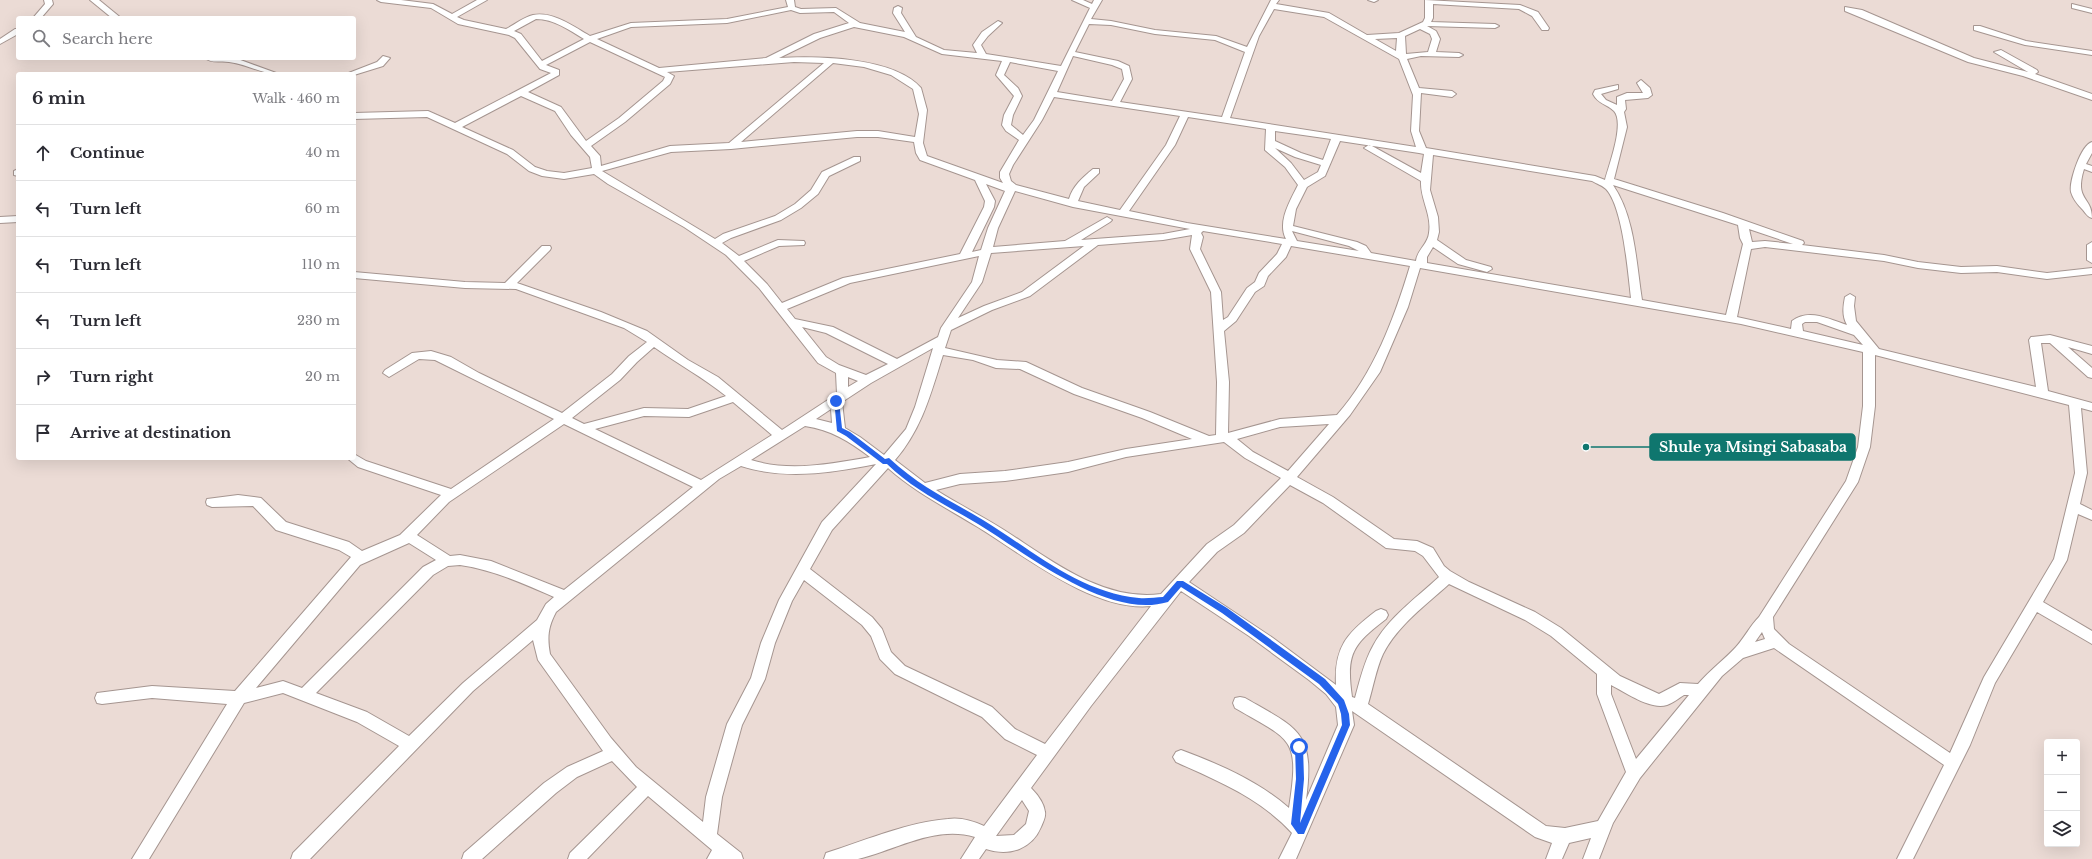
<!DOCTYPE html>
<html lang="en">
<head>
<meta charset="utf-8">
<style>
  body { margin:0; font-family:"Libre Baskerville",serif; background:#f2f2f3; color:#2b2b33 }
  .controls { position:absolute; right:12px; bottom:12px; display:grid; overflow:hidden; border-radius:4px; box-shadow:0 4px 16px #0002 }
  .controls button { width:36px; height:36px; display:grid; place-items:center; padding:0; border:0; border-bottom:1px solid #e1e1e2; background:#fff; color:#2b2b33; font:20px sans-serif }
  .stop { position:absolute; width:12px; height:12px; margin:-9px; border:3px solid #2563eb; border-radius:50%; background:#fff }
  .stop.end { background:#2563eb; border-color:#fff; box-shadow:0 1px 4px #0008 }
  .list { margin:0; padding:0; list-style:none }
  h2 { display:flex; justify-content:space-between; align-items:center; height:52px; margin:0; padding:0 16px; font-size:17px }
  h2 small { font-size:13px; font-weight:400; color:#7c7c81 }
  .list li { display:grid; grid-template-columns:26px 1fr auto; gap:12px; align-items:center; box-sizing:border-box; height:56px; padding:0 16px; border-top:1px solid #e1e1e2 }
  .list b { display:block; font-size:15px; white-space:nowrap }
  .list em { font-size:13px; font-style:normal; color:#7c7c81 }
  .icon { flex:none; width:22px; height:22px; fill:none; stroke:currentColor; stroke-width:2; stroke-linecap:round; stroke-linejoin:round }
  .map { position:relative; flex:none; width:2092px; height:859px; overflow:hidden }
  .search { position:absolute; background:#fff; box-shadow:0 4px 16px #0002; left:16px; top:16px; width:340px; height:44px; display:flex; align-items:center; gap:10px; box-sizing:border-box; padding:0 14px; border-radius:4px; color:#7c7c81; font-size:15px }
  .panel { position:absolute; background:#fff; box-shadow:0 4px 16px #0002; left:16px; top:72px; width:340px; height:388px; border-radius:4px }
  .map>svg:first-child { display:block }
</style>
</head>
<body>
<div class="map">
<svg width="2092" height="859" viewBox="0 0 2092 859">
  <rect width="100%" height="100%" fill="#ebdbd5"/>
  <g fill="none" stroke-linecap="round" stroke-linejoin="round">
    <g stroke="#a59590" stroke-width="2">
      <g id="minor">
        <polygon points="44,0 52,0 53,4 41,18 33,18 45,4"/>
        <polygon points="90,0 99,0 121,18 112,18"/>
        <path d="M377 0H401L433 4 452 14 477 0H487L457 17 464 20 506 29C514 25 524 17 533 15 553 11 574 27 590 36L631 23 727 19 788 7 786 0H794L795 7 801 9 836 8 860 23 905 32 893 13 894 8 898 6 902 8 901 13 916 37 944 50 977 53 973 45 982 32 998 21 1002 23 988 36 981 45 986 54 1061 66 1090 8 1072 0H1083L1092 4 1094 0H1102L1091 19 1111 21 1155 30 1216 36 1247 47 1271 0H1279L1276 4 1329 13 1367 35 1399 33 1423 22 1425 18V0L1520 5 1538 12 1549 28 1548 30H1542L1532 16 1519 9 1433 4V18L1431 22 1495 24 1499 26 1495 28 1427 26 1436 31 1440 39 1436 52 1459 53 1463 55 1459 57 1421 56 1407 59 1419 88 1452 91 1456 94 1452 97 1421 93 1419 131 1426 148 1595 176 1605 180C1609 165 1625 123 1614 111 1607 104 1598 104 1593 94L1595 90 1618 85V89L1601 94 1606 100 1617 105V97L1627 93H1643L1637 83 1641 80 1650 88 1652 95 1648 98 1625 100 1626 109 1624 112 1627 127 1614 179 1723 213 1803 241 1804 243 1802 245 1884 255 1918 262 1961 267 1997 266 2047 273 2092 268V274L2047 279 1997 272 1961 273 1918 268 1884 261 1765 247 1751 249 1737 317 1791 329 1792 321C1809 308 1829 319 1847 325 1842 316 1843 307 1845 297L1850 294 1855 297 1854 306 1856 321 1879 349 2036 387 2029 340 2031 337 2050 335 2092 346V354L2068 347 2092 368V378L2088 377 2050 343H2041L2048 391 2092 403V411L2081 408 2087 473 2080 504 2092 510V520L2078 514 2067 560 2043 602 2092 631V644L2037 612 1995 683 1970 745 1913 859H1897L1944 765 1774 648 1743 658 1722 676 1640 778 1613 823 1599 859H1583L1591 838 1569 843 1562 859H1546L1552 843 1535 837 1352 711 1354 725 1296 859H1279L1292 833C1260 798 1218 781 1176 762L1173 757 1176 752 1181 750C1219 764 1258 781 1289 808 1300 737 1292 741 1235 708L1233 703 1235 698 1240 697 1245 698C1299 729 1315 732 1306 800L1338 725 1336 707 1326 694 1309 680 1249 636 1181 591 1091 706 1031 788C1037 794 1044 803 1045 812 1046 817 1043 822 1041 827 1032 849 1009 857 986 849L979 859H961L975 837C935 825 896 850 858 859 847 859 834 859 824 859L826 853 832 851C869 839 909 822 948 819 960 817 973 821 984 826L1037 755 1005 739 982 717 895 674 880 659 871 636 862 625 804 580 792 601 775 643 765 679 742 725 722 797 717 834 741 853 743 859H707L712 850 648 796 587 859H568L570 853 637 787 612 761 577 777 556 793 482 859H462L464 853 544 783 567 767 603 751 538 660 533 640 473 691 310 859H291L293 853 399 746 357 722 283 693 244 703 149 859H132L227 704 152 698 102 704 97 703 95 698 97 693 152 686 235 691 351 557 339 550 276 530 253 506 212 507 207 505 206 502 207 499 238 495 261 498 286 522 349 542 362 551 400 535 441 495 358 467 347 458H354V454L366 461 451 489 554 419 435 360 419 359 389 377 383 373 385 370 412 353 431 351 451 357 479 373 562 413 612 374 629 356 647 342 624 328 516 289 465 288 354 278V272L465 282 505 283 542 246H550L551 248 550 250 517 283 601 312 647 331 688 360 718 377 782 430 837 394 836 373 818 363 759 288 726 255 684 227 608 184 594 174 564 179 542 176 529 171 507 154 427 117 354 119V113L428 111 455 123 551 73 540 69 515 38 509 35 458 24 431 8 381 2ZM1274 9 1324 17 1399 59 1413 95 1411 131 1416 147 1230 118 1259 36ZM791 10 800 13 834 12 849 23 814 34 766 58 659 68 597 39 631 27 727 23ZM536 19C554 19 569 30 584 39L542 61 521 34 514 31ZM1089 24 1111 25 1155 34 1215 40 1245 52 1222 117 1120 102 1132 79 1129 66 1118 61 1075 52ZM854 27 904 37 942 54 1002 61 996 75 1014 96 1004 115 1002 125 1006 131 1019 140 1000 172V178L1003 183 927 156 923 143 927 110 921 88C894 57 818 56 779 58L820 38ZM1420 29 1430 34 1432 39 1428 52 1406 54 1405 36ZM1397 38 1396 51 1375 39ZM590 42 665 77 663 81 619 118 586 141 561 107 528 92 559 75V70L546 65ZM1073 56 1112 65 1122 69 1124 79 1112 101 1057 92ZM794 62 824 63 729 143 670 146 601 166 600 156 591 146 625 122 670 84 674 76 667 72ZM1010 62 1058 71 1034 120 1023 135 1011 125 1013 115 1022 96 1018 88 1004 75ZM833 63 864 67 891 75 913 89 919 114 915 137 878 131H857L741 142ZM521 96 555 111 571 135 590 157 592 168 564 173 547 171 535 167 513 150 462 127ZM1054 97 1180 116 1166 145 1120 210 1078 201 1084 187 1099 173V169H1093C1082 178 1073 186 1069 199L1016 185 1011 181 1009 174 1013 165 1042 120ZM1188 117 1266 129 1265 150 1285 167 1298 185C1290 201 1277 222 1286 239L1187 223 1129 211 1175 145ZM1275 131 1331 139 1323 160 1301 153 1275 141ZM857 137H878L914 142 916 153 920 160 975 180 985 201 984 207 960 254 843 278 782 303 767 284 744 261 779 246 804 245 805 243 804 241 778 240 739 256 722 243 731 238 781 220 801 208 818 194 829 176 860 161V157H854L822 172 811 190 795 204 775 216 723 234 715 239 602 171 671 152 731 149ZM1340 141 1419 153 1424 154 1421 173 1372 146 1369 145 1364 148 1421 181C1420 199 1432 214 1429 233 1428 244 1417 250 1416 261L1371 253 1366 246 1357 242 1293 226 1296 209 1307 187 1325 176ZM1275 148 1295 157 1321 165 1318 172 1304 180 1291 163ZM1433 155 1592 181C1597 184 1602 185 1606 189 1623 207 1628 273 1631 298L1427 263V257L1433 247 1458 264 1487 272 1492 269 1491 267 1466 260 1437 240 1439 232 1438 217 1430 190ZM986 184 1005 191 988 228 981 250 972 252 994 207 995 201ZM1613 185 1738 225 1740 238 1743 244 1726 315 1642 300C1636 262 1635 217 1613 185ZM1015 191 1073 207 1190 229 1163 234 1081 240 1110 222 1112 220 1107 217 1065 241 993 247 998 228ZM1749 229 1793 244 1765 241 1752 242ZM1203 231 1282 244 1277 254 1259 273 1255 282 1247 288 1228 317 1223 320 1221 292 1200 249 1203 237 1201 233ZM1292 231 1349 246 1359 251 1297 241ZM1192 235 1190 249 1211 292 1217 382 1216 435 1209 436 1150 412 1082 388 1026 362 997 360 945 348 951 330 992 310 1030 296 1098 245 1163 240ZM1084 246 1022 292 984 306 958 318 982 282 991 253ZM1291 246 1410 266C1394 319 1374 373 1337 415L1280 419 1228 433 1229 382 1224 331 1236 321 1255 292 1264 286 1268 276 1286 257ZM979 256 972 282 941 328 938 337 897 359 833 327 795 319 787 309 850 283ZM1420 268 1741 324 1863 352V406L1858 447 1846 481 1759 617C1750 626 1745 637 1736 647 1724 660 1711 669 1698 684L1680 683 1659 694 1620 676 1561 628 1535 612 1469 582 1450 571 1444 566 1433 548 1417 541 1394 539 1333 497 1297 477 1350 415 1380 372 1408 307ZM1805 322H1817L1854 335 1863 345 1803 331 1802 324ZM802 327 826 333 888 364 866 375 839 365 826 357ZM654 347C678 364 704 378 726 396L688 409 644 408 584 424 572 418 620 380 637 362ZM933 348 915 407 906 429 884 455 860 437 845 428 842 402 871 383ZM943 355 973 360 996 368 1020 369 1074 394 1142 418 1192 439 1126 449 1068 462 1005 471 960 474 925 483 895 460C922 429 931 393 943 355ZM1875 355 2069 405 2075 473 2054 559 1984 677 1950 753 1789 644 1774 629 1773 617 1858 482 1870 447 1875 406ZM848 377 858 381 848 387ZM733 402 772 435 701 480 595 429 644 416 689 417ZM831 409 832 423 816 419ZM564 424 693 487 564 590 491 561 460 555 450 556 417 535 449 502ZM1329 424 1288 471 1253 452 1237 439 1280 427ZM805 426C831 430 849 441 870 457 832 464 788 472 751 460ZM1224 442 1245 458 1281 478 1234 525 1207 544 1161 594C1103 602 1051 560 1004 530 982 516 958 504 936 490L960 484 1005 481 1068 472 1126 457ZM876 464 822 522 779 600 761 643 751 678 727 724 706 797 703 822 636 767 611 738 550 654C547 637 548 627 556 612L719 479 741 466C785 480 831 473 876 464ZM888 468C915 492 945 507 976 526 1024 555 1093 612 1151 606L1045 744 1015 729 992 707 905 666 891 652 882 629 872 617 810 569 832 530ZM1290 485 1323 503 1386 548 1415 551 1423 556 1439 577C1415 599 1388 618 1373 646 1364 662 1360 680 1355 698L1352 697C1346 654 1352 645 1386 619L1388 615 1386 611 1381 609 1376 611C1347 633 1334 647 1336 685L1273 638 1189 582 1217 552 1244 533ZM409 543 436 560 423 567 302 688 283 681 256 688 360 565ZM460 565C494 570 524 584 554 597L546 604 537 620 463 683 409 736 367 712 316 693 433 575 448 566ZM1449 584 1525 620 1551 636 1597 674V694L1626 772 1598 821 1565 828 1546 826 1368 704C1373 688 1376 669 1383 654 1398 625 1426 605 1449 584ZM1762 632 1765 639 1755 642ZM1611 685C1627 693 1650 710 1667 705 1673 703 1679 698 1684 695H1689L1636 759 1611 694ZM1022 800 1029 811 1026 824 1014 835 996 836Z"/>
        <polygon points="1368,0 1378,0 1374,2"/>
        <polygon points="2072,4 2092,9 2092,13 2072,8"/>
        <polygon points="1845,7 1862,10 1974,58 2028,72 1994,52 2001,50 2037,70 2038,72 2035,74 2092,94 2092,100 2023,76 1968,62 1845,11"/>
        <polygon points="1974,26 1980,26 2026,41 2092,51 2092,55 2025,45 1974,30"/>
        <polygon points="15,29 18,29 18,34 0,44 0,39"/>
        <polygon points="383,56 390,58 383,66 354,75 346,74 377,62"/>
        <path d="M205 58H235L279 74C261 74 247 64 229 62 221 60 212 64 205 58Z"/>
        <path d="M2092 142V153L2086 164 2092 166V172L2084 169C2074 201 2092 196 2092 218 2088 217 2086 214 2083 210 2078 205 2073 199 2071 192 2069 181 2081 145 2092 142Z"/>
        <polygon points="18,169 18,176 14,175 14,171"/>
        <polygon points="18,216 18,222 0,223 0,217"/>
        <polygon points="2092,242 2092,263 2087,260 2087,245"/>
      </g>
    </g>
    <use href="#minor" fill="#fff" fill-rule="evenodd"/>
  </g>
  <path fill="#2563eb" d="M834 399 839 401 842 428 850 432 885 459 889 458C920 487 948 499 983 520 1032 550 1080 593 1139 598 1147 599 1156 597 1163 597L1177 581H1183L1227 608 1325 679 1344 700 1349 714 1350 725 1304 834H1298L1291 824 1296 779 1295 747 1299 743 1303 747 1304 779 1300 823 1342 725 1341 714 1338 704 1319 684 1222 613 1181 587 1168 602C1108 620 1027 554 978 524 946 505 915 491 887 464H883L846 436 837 431Z"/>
  <path fill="none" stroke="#0f766e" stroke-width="1.5" d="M1586 447L1650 447"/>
  <circle fill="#0f766e" stroke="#fff" stroke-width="1.5" cx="1586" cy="447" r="4"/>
  <rect fill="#0f766e" stroke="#0f766e" stroke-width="1.5" x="1650" y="434" width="205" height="26" rx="4"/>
  <g font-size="14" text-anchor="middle" font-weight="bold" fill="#fff">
    <text x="1753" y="452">Shule ya Msingi Sabasaba</text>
  </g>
</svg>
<div class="controls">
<button>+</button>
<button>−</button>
<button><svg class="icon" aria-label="layers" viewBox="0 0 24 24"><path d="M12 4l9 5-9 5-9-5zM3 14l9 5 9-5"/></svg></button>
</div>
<div class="stop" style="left:1299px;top:747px"></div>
<div class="stop end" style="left:836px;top:401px"></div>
<div class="search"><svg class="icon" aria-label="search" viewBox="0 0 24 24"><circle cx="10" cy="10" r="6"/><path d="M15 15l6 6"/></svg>Search here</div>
<section class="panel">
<h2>6 min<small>Walk · 460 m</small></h2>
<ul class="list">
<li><svg class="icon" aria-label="ahead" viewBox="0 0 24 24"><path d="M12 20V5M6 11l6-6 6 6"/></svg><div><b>Continue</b></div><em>40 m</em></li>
<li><svg class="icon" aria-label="left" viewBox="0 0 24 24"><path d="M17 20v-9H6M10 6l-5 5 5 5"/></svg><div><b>Turn left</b></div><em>60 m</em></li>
<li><svg class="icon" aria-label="left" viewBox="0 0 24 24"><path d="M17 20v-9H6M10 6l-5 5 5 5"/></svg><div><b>Turn left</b></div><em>110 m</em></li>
<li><svg class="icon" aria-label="left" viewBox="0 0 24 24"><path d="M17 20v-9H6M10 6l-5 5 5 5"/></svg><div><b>Turn left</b></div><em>230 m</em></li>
<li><svg class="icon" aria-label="right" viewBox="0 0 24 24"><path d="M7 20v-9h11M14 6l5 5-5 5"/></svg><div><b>Turn right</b></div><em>20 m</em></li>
<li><svg class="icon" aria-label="arrive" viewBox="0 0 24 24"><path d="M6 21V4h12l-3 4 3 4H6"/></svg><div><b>Arrive at destination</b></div></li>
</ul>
</section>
</div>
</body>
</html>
